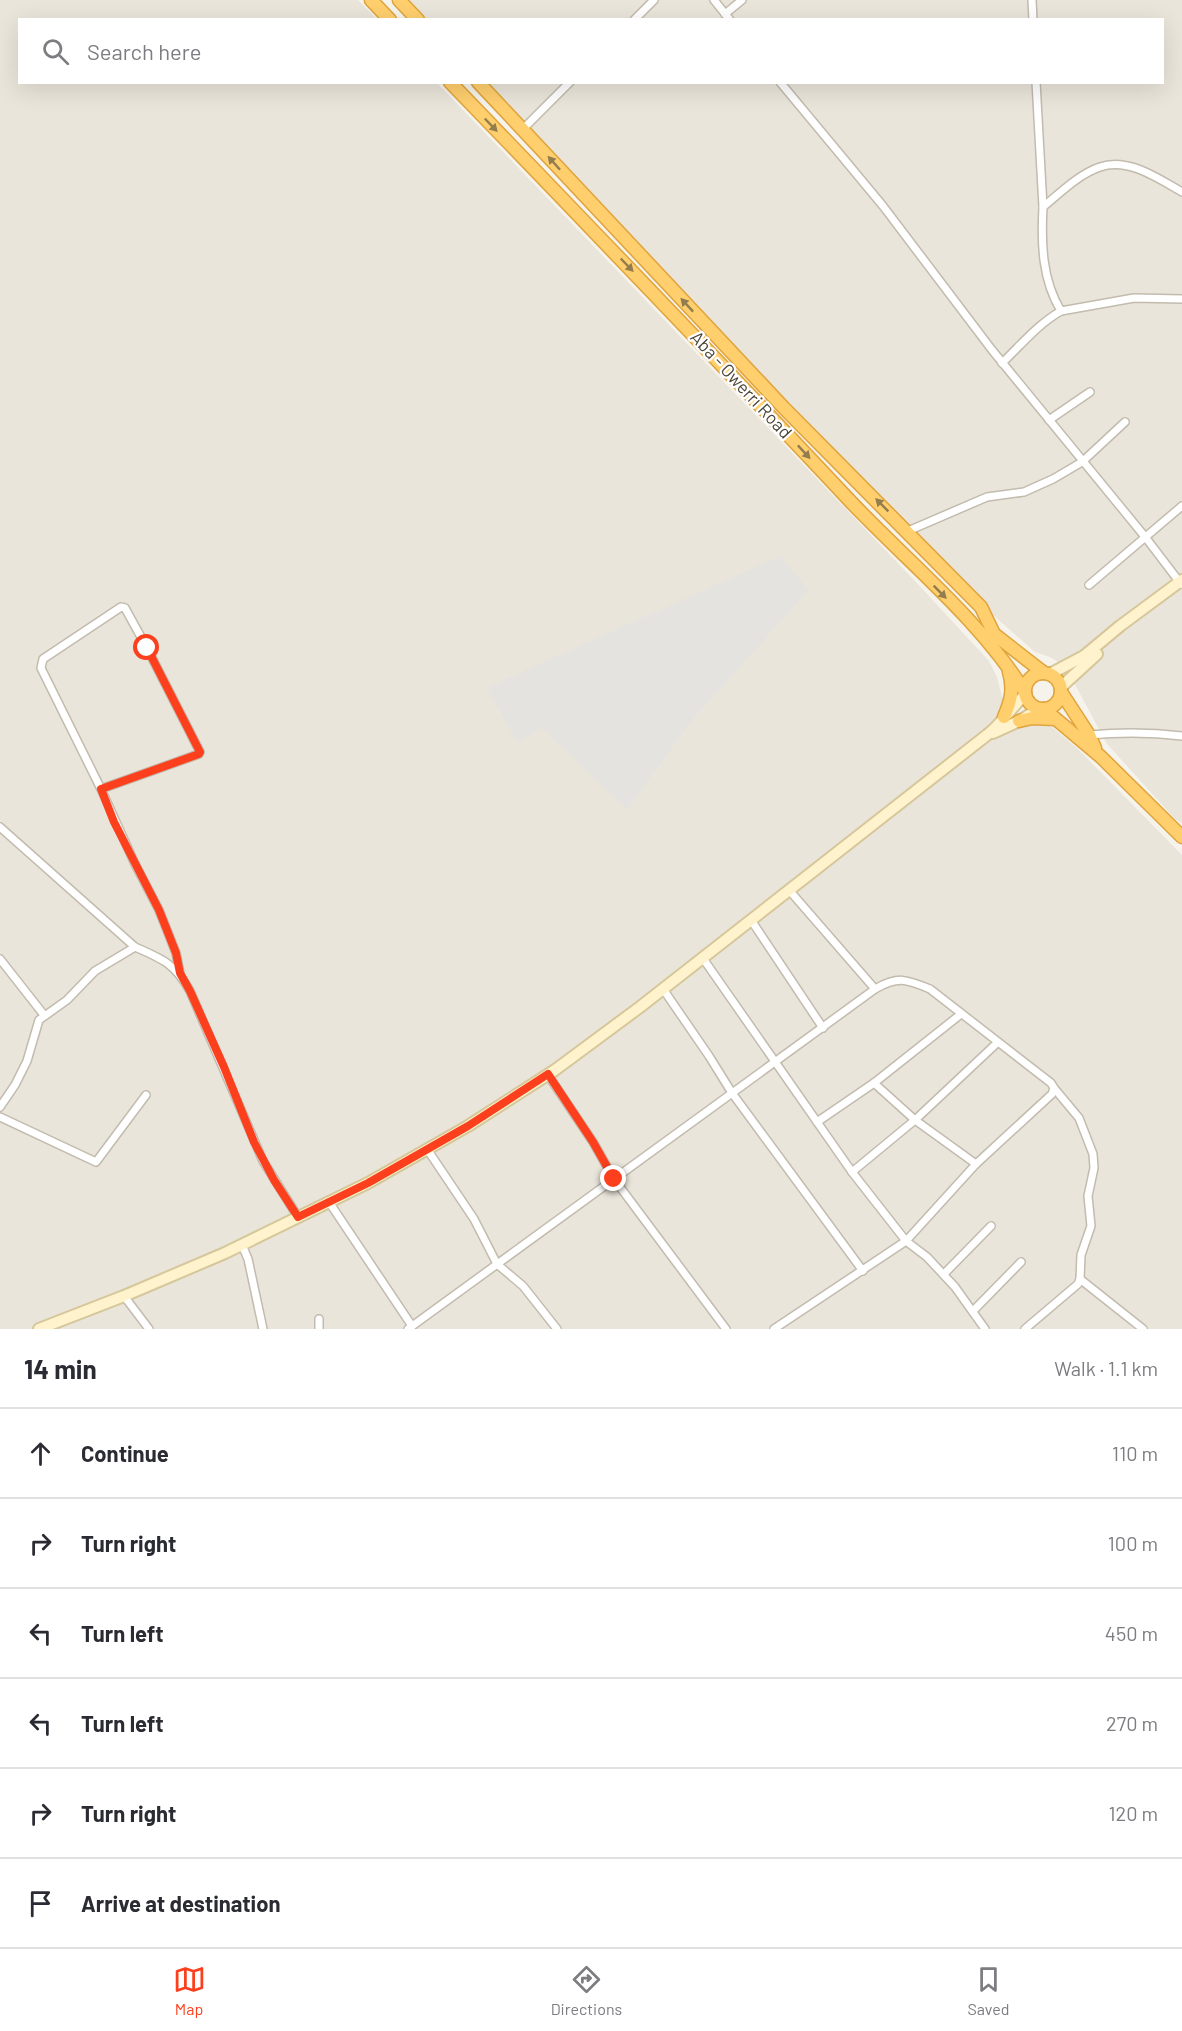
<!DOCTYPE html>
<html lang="en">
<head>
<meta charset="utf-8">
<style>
  body { margin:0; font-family:Barlow,sans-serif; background:#f2f2f3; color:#2b2b33 }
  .stop { position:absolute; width:18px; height:18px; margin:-14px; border:4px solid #fc3f1d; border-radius:50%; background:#fff }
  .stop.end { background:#fc3f1d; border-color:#fff; box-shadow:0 2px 6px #0008 }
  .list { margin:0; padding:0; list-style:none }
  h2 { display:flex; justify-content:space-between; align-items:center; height:78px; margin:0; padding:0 24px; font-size:26px }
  h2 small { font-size:20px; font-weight:400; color:#7c7c81 }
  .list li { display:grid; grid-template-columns:39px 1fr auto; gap:18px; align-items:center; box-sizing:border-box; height:90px; padding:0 24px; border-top:2px solid #e1e1e2 }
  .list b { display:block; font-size:22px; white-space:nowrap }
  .list em { font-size:20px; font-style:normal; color:#7c7c81 }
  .icon { flex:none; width:33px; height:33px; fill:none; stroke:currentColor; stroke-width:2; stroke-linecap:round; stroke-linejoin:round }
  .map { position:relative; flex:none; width:1182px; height:1329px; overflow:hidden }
  .search { position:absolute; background:#fff; box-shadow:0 6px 24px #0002; left:18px; right:18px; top:18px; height:66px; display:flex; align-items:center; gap:15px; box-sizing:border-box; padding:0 21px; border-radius:0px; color:#7c7c81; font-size:22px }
  .sheet { height:618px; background:#fff }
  nav { display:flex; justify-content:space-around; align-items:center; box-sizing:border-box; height:84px; border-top:2px solid #e1e1e2; background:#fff; font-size:16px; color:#7c7c81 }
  nav a { display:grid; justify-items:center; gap:3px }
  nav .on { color:#fc3f1d }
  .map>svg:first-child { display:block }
</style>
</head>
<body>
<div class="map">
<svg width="1182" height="1329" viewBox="0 0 1182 1329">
  <rect width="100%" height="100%" fill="#f6f3ec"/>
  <g fill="#eae5da">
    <polygon points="0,0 358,0 377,19 20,20 20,82 437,83 915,581 989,661 997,677 1002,697 1017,715 1038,724 1052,727 1078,749 1182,855 1182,1329 0,1329"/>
    <polygon points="404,0 1182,0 1182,823 1175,819 1107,744 1065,666 1050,657 1035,652 993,615 483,83 1162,82 1162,20 423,20"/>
  </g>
  <polygon fill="#e5e3e0" points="780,556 809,590 693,719 627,810 542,728 518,743 486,688"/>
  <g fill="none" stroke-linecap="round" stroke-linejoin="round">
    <g stroke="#c2bbae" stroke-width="10">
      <g id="street">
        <polyline points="714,0 730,20"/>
        <polyline points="1032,0 1033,20"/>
        <polyline points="725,14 742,0"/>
        <polyline points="634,20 654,0"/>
        <polyline points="780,82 883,206 992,350 1146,538 1181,584"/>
        <polyline points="1036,82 1043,207"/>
        <polyline points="523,129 570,82"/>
        <path d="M1061 311C1042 280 1041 243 1043 207 1060 193 1079 174 1100 167 1128 157 1159 179 1182 192"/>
        <path d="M1002 363C1021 345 1038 324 1061 311L1134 298 1182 299"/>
        <polyline points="1049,420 1090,392"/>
        <polyline points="908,531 987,497 1024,492 1053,479 1082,462 1125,422"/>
        <polyline points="1089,585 1182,506"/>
        <path d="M1089 735C1121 732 1150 732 1182 736"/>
        <polyline points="101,789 199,754 200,752 147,648 125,608 121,607 43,659 41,668 101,789 135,864 159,910 176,953 180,973"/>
        <path d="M0 827 135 947C163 959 175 964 190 991L263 1161 298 1217"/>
        <polyline points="751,920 823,1028"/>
        <polyline points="702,957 852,1172 906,1241 927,1257 955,1287 985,1329"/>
        <polyline points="0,959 44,1015"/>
        <polyline points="663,989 709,1056 732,1093 863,1271"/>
        <polyline points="548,1075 593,1142 614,1179 726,1329"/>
        <polyline points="874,1083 915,1120 976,1164"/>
        <polyline points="0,1107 15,1085 27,1061 39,1020 67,1000 95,971 135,947"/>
        <polyline points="0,1117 96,1162 146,1095"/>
        <polyline points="817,1122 874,1083 961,1014"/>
        <polyline points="427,1149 474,1219 497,1264 523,1286 557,1329"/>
        <polyline points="852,1172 915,1120 997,1043"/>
        <polyline points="329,1202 412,1326"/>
        <polyline points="242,1245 248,1259 263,1329"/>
        <polyline points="944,1274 991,1226"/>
        <polyline points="1080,1279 1143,1329"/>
        <polyline points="124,1296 149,1329"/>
        <polyline points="973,1311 1021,1262"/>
        <polyline points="319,1319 319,1329"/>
        <polyline points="408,1329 875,989 789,890"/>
        <path d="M774 1329 906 1241 976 1164 1052 1094 1054 1088 1051 1083 930 989C906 979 898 976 875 989"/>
        <polyline points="1025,1329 1078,1284 1080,1279 1081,1255 1091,1226 1088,1196 1094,1168 1093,1154 1079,1118 1054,1088"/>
      </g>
    </g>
    <g stroke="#d6c79b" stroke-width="14">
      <g id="secondary">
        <polyline points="1050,674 1084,656 1120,626 1182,580"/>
        <polyline points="1061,687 1097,654"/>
        <polyline points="993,733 1019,721 1039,709"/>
        <path d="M39 1329 124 1296 225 1253 368 1183 468 1126 555 1070 640 1007 987 735C1002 724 1011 707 1025 695"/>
      </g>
    </g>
    <g stroke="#e0a43c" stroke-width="15">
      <g id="highway">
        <polyline points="371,0 390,20"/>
        <polyline points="399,0 418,20"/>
        <path d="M450 82C585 222 719 361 851 502 910 564 979 619 1025 692"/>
        <polyline points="478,82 784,408 981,607 994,634 1044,673"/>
        <circle cx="1043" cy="691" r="18"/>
        <polyline points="1061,692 1089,735 1095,748"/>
        <polyline points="1044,709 1101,757 1182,837"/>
        <path d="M1004 717C1011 701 1014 689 1009 672"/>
        <polyline points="1019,721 1032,718 1055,719"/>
      </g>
    </g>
    <use href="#street" stroke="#fff" stroke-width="7"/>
    <use href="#secondary" stroke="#fff3cd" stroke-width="10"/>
    <use href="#highway" stroke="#ffcf6e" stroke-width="12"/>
  </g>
  <defs><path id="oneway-solid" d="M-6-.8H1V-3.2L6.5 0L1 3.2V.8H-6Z" transform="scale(1.5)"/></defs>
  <g fill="#937c4e">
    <use href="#oneway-solid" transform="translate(491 125) rotate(46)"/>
    <use href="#oneway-solid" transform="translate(554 163) rotate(-132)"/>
    <use href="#oneway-solid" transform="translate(627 265) rotate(46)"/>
    <use href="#oneway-solid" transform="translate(687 305) rotate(-133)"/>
    <use href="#oneway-solid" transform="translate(804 452) rotate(47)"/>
    <use href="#oneway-solid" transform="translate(882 505) rotate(-135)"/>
    <use href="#oneway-solid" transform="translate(940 592) rotate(45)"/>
  </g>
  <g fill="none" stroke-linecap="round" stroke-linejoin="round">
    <polyline stroke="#fc3f1d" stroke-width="8" points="147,648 200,752 199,754 101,789 114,822 159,910 176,953 180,973 190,991 224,1067 254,1142 274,1180 298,1217 368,1183 468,1126 548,1074 593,1142 614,1179"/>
  </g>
  <g text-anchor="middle" stroke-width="4.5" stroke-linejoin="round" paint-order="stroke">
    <g font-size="18" fill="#4b4439" stroke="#fff">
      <text transform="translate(741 385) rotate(47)" y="6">Aba - Owerri Road</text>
    </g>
  </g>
</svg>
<div class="stop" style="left:147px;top:648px"></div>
<div class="stop end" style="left:614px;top:1179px"></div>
<div class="search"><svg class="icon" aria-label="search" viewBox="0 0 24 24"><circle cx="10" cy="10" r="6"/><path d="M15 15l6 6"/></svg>Search here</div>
</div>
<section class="sheet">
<h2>14 min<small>Walk · 1.1 km</small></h2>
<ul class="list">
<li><svg class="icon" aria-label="ahead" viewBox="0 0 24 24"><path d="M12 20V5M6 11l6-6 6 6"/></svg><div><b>Continue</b></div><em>110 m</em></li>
<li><svg class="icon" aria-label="right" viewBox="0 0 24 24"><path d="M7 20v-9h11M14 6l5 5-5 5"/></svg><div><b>Turn right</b></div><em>100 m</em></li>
<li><svg class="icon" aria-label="left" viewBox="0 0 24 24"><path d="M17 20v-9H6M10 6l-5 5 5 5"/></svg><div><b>Turn left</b></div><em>450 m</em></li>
<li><svg class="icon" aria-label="left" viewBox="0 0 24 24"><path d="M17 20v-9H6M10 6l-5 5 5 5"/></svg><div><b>Turn left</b></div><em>270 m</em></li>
<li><svg class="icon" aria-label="right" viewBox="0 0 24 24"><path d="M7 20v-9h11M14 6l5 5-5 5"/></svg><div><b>Turn right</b></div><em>120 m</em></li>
<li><svg class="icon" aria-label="arrive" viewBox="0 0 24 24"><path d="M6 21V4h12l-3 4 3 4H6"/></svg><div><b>Arrive at destination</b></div></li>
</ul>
</section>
<nav>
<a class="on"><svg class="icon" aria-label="map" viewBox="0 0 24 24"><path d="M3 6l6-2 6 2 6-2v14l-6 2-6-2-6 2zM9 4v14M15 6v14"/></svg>Map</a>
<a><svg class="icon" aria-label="directions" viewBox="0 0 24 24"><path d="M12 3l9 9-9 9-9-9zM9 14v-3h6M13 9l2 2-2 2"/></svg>Directions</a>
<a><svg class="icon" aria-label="saved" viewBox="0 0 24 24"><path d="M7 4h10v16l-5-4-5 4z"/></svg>Saved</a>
</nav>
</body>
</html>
